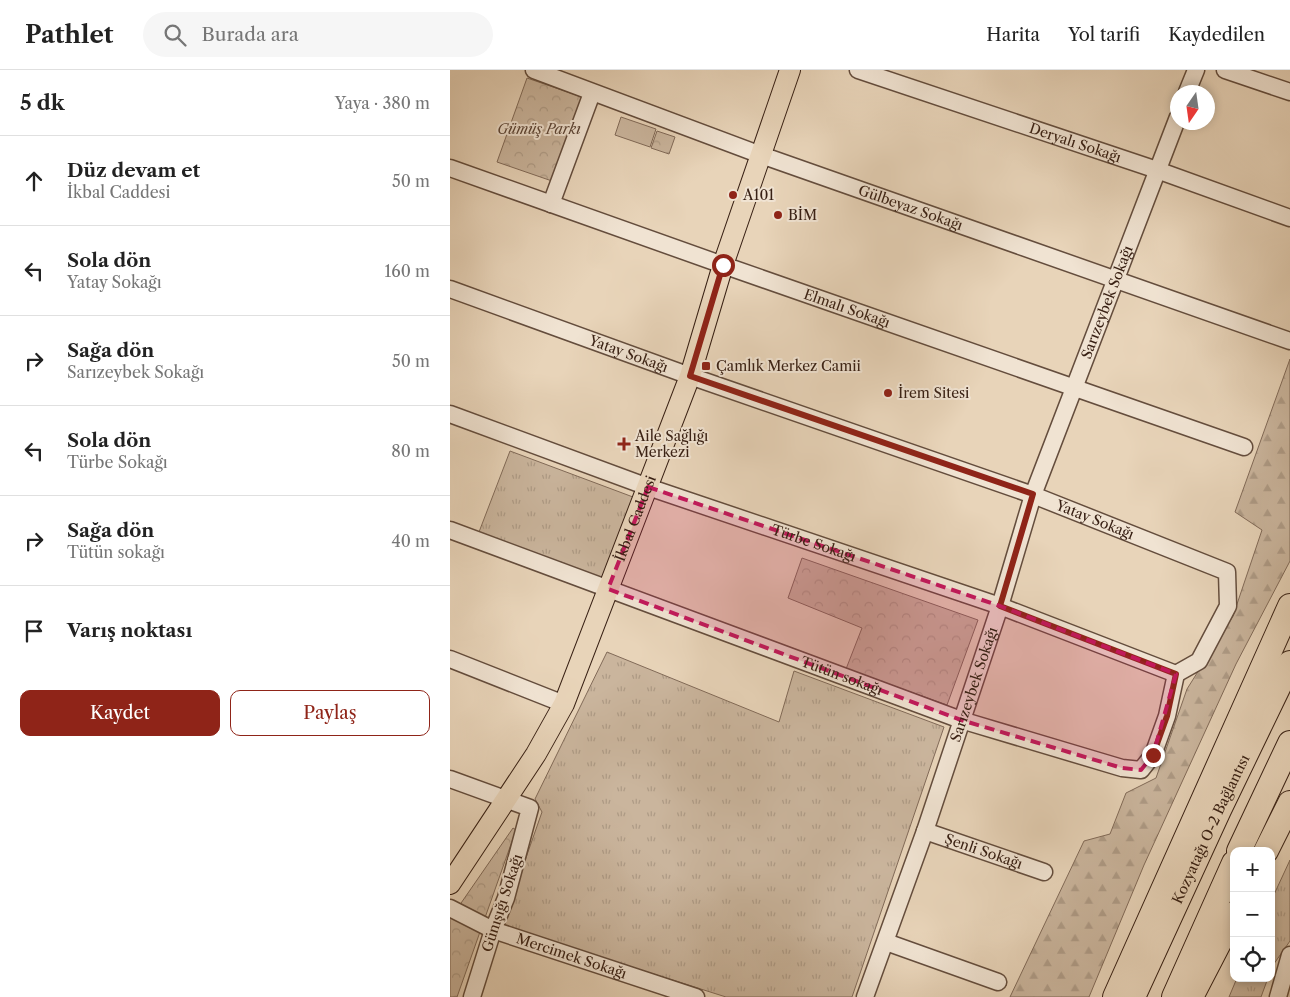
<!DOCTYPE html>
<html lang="tr">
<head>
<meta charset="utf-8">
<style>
  body { margin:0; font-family:"Libre Caslon Text",serif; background:#f6f6f6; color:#222 }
  .controls { position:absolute; right:15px; bottom:15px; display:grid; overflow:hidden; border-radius:10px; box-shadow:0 2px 8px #0003 }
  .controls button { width:45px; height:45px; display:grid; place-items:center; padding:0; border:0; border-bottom:1px solid #e0e0e0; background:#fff; color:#222; font:25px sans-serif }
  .compass { position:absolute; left:720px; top:15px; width:45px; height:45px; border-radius:50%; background:#fff; box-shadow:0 2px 8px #0003; rotate:193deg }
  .stop { position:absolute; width:15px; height:15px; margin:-11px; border:4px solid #8f2418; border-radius:50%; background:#fff }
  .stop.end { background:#8f2418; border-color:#fff; box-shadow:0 1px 5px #0008 }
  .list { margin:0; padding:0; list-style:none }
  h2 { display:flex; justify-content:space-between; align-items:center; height:65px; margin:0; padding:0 20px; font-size:21px }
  h2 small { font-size:16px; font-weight:400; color:#767676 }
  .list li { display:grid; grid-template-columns:32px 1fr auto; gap:15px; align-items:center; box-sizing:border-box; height:90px; padding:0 20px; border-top:1px solid #e0e0e0 }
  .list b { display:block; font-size:19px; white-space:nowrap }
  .list p { margin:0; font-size:16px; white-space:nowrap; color:#767676 }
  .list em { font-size:16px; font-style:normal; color:#767676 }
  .actions { display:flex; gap:10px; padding:15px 20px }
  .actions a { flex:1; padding:11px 0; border:1px solid #8f2418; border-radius:10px; text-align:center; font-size:18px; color:#8f2418 }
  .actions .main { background:#8f2418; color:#fff }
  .icon { flex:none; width:28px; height:28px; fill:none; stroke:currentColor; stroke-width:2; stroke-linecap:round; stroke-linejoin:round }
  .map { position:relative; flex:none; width:840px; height:927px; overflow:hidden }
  header { display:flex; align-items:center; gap:30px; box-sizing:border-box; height:70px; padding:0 25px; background:#fff; border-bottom:1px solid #e0e0e0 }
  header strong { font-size:24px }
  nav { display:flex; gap:28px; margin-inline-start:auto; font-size:18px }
  .search { width:350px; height:45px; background:#f6f6f6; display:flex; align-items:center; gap:12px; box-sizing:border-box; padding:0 18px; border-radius:28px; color:#767676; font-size:19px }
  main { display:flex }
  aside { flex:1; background:#fff }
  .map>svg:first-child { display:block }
</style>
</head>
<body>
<header>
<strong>Pathlet</strong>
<div class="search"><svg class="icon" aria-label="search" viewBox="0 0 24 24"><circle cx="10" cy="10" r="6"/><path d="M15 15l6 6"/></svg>Burada ara</div>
<nav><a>Harita</a><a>Yol tarifi</a><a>Kaydedilen</a></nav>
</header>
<main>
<aside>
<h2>5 dk<small>Yaya · 380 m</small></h2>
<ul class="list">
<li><svg class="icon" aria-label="ahead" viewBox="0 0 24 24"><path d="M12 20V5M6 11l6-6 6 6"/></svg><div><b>Düz devam et</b><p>İkbal Caddesi</p></div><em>50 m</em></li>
<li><svg class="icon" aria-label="left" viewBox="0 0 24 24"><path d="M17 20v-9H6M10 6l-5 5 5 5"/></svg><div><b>Sola dön</b><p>Yatay Sokağı</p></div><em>160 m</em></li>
<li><svg class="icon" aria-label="right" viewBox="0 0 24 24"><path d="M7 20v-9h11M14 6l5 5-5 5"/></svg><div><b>Sağa dön</b><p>Sarızeybek Sokağı</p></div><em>50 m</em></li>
<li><svg class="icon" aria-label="left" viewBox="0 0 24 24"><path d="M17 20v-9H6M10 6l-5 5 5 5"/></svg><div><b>Sola dön</b><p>Türbe Sokağı</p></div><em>80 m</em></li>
<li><svg class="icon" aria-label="right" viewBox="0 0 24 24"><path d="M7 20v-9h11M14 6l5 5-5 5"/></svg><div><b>Sağa dön</b><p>Tütün sokağı</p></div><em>40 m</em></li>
<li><svg class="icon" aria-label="arrive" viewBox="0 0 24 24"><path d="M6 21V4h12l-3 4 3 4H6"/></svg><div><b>Varış noktası</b></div></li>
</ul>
<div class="actions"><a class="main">Kaydet</a><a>Paylaş</a></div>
</aside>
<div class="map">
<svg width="840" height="927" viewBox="0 0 840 927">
  <defs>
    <pattern id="grass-tufts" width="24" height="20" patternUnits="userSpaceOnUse" patternTransform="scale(1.25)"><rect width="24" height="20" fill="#cab59d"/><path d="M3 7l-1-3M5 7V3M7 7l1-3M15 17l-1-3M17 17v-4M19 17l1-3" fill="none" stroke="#ae9b86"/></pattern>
    <pattern id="forest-firs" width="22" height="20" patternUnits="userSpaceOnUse" patternTransform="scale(1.25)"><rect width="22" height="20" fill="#cab59d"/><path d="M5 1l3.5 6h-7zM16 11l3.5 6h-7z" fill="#ae9b86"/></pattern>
    <pattern id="park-crowns" width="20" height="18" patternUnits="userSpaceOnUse" patternTransform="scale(1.25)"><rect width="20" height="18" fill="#cab59d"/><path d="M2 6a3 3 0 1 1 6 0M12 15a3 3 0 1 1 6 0" fill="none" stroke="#ae9b86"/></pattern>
  </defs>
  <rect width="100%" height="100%" fill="#e8d4b9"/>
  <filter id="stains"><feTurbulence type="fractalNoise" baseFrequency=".004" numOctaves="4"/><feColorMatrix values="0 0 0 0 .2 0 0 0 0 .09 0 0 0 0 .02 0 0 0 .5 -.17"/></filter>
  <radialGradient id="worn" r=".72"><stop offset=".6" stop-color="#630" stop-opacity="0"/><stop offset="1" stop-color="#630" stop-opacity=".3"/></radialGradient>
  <g fill="url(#grass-tufts)" stroke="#816a58">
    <polygon points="60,381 183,427 153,511 29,462"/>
    <polygon points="157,582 329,652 344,601 494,657 402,927 276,927 52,856 92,742 85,729"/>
    <polygon points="840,790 840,871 821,898 821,831"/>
    <polygon points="787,908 818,908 811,927 779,927"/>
  </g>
  <polygon fill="url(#forest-firs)" stroke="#816a58" points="840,289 840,491 786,594 694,795 639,927 560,927 634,771 660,764 676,723 706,708 737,619 783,546 812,460 785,442"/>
  <g fill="url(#park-crowns)" stroke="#816a58">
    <polygon points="77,8 132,27 102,111 47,92"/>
    <polygon points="207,61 225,67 219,84 201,78"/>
    <polygon points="352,488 528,550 497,635 396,599 412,558 338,528"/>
    <polygon points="63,758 66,760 7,927 0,927 0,849"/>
  </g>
  <polygon fill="#cab59d" stroke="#816a58" points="171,47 206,59 200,77 165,65"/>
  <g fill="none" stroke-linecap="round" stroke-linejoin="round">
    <g stroke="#644d3d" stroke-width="19">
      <g id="minor">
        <path id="s1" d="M84 0 311 85 840 271"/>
        <path id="s2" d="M408 0 707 100 840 148"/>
        <polyline points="775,0 840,22"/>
        <polyline points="737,22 746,0"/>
        <path id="s3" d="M0 98 273 195 794 377"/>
        <polyline points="101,134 142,23"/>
        <path id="s4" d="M0 219 240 306 583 425 777 502 778 536 749 591 726 604"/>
        <path id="s5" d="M0 344 198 417 550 536 726 604"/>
        <path id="s6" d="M0 460 511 650 672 698 691 700 703 685 717 646 726 604"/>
        <polyline points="0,589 114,634"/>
        <polyline points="0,709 80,738 56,828 43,860 22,927"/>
        <path id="s7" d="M475 761 594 802"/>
        <path id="s8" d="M0 838 43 860 246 927"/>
        <polyline points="436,872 548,912"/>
        <path id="s9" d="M415 927 475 761 550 536 583 425 728 47"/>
        <polyline points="828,927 840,885"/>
      </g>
    </g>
    <g stroke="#382014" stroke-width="22">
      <g id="major">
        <path id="s10" d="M0 814 86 684 114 634 240 306 273 195 340 0"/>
      </g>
    </g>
    <g stroke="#382014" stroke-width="26">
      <g id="highway">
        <polyline points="789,781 840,673"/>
        <polyline points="816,781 840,733"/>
        <polyline points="665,927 840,536"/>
        <path id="s11" d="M683 927 769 740 840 593"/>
        <polyline points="724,927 784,793"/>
        <polyline points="741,927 784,844"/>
      </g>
    </g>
    <use href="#minor" stroke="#f0e3d2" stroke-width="16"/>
    <use href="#major" stroke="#e8d4b9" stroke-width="20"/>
    <use href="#highway" stroke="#e8d4b9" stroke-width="24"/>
  </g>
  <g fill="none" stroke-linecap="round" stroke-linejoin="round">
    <polyline stroke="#8f2418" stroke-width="6" points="273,195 240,306 583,424 550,536 726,604 717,646 703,685"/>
  </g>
  <path fill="#c2185b" fill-opacity="0.2" stroke="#c2185b" stroke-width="4" stroke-dasharray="10 6" stroke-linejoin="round" d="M198 417 550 536 726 604 703 685 691 700 672 698 511 650 158 519Z"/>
  <g fill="#8f2418" stroke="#f0e3d2" stroke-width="2">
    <circle cx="283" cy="125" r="5"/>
    <circle cx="328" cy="145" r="5"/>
    <rect x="251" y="291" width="10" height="10" rx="2.5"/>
    <circle cx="438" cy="323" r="5"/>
    <path d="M171.5 366.5h5v5h5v5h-5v5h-5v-5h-5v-5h5z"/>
  </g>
  <g text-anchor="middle" stroke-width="4" stroke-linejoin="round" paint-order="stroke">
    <g font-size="14" font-style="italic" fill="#5c4536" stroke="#f0e3d2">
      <text x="89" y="64">Gümüş Parkı</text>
    </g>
    <g font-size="14" fill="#382014" stroke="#f0e3d2">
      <text dy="5" stroke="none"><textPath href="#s2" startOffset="229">Deryalı Sokağı</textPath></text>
      <text dy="5" stroke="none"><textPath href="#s1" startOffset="401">Gülbeyaz Sokağı</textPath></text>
      <text dy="5" stroke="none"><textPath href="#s9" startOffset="736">Sarızeybek Sokağı</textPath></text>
      <text dy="5" stroke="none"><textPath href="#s3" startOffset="421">Elmalı Sokağı</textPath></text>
      <text dy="5" stroke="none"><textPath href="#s4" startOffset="190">Yatay Sokağı</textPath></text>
      <text dy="5" stroke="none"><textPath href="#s10" startOffset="412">İkbal Caddesi</textPath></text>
      <text dy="5" stroke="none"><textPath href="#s4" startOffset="685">Yatay Sokağı</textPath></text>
      <text dy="5" stroke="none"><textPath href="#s5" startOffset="386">Türbe Sokağı</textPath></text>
      <text dy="5" stroke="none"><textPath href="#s6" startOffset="418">Tütün sokağı</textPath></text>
      <text dy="5" stroke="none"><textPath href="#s9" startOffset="331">Sarızeybek Sokağı</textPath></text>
      <text dy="5" stroke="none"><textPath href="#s11" startOffset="185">Kozyatağı O-2 Bağlantısı</textPath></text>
      <text dy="5" stroke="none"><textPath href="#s7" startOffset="62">Şenli Sokağı</textPath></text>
      <text transform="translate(52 833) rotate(-72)" y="5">Günışığı Sokağı</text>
      <text dy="5" stroke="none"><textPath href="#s8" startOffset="131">Mercimek Sokağı</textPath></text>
    </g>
    <g font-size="14" fill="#382014" stroke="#f0e3d2" text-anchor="start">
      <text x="293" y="130">A101</text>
      <text x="338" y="150">BİM</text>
      <text x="266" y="301">Çamlık Merkez Camii</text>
      <text x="448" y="328">İrem Sitesi</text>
      <text x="185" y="371">Aile Sağlığı<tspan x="185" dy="16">Merkezi</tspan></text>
    </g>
  </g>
  <rect width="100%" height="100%" filter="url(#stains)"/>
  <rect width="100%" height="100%" fill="url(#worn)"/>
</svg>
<div class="controls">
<button>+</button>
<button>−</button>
<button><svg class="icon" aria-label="locate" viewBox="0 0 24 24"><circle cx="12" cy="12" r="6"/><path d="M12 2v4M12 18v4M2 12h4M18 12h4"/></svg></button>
</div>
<svg class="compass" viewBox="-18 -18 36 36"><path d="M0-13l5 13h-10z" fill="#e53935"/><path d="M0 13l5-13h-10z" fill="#767676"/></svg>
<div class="stop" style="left:273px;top:195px"></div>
<div class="stop end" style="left:703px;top:685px"></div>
</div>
</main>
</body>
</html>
